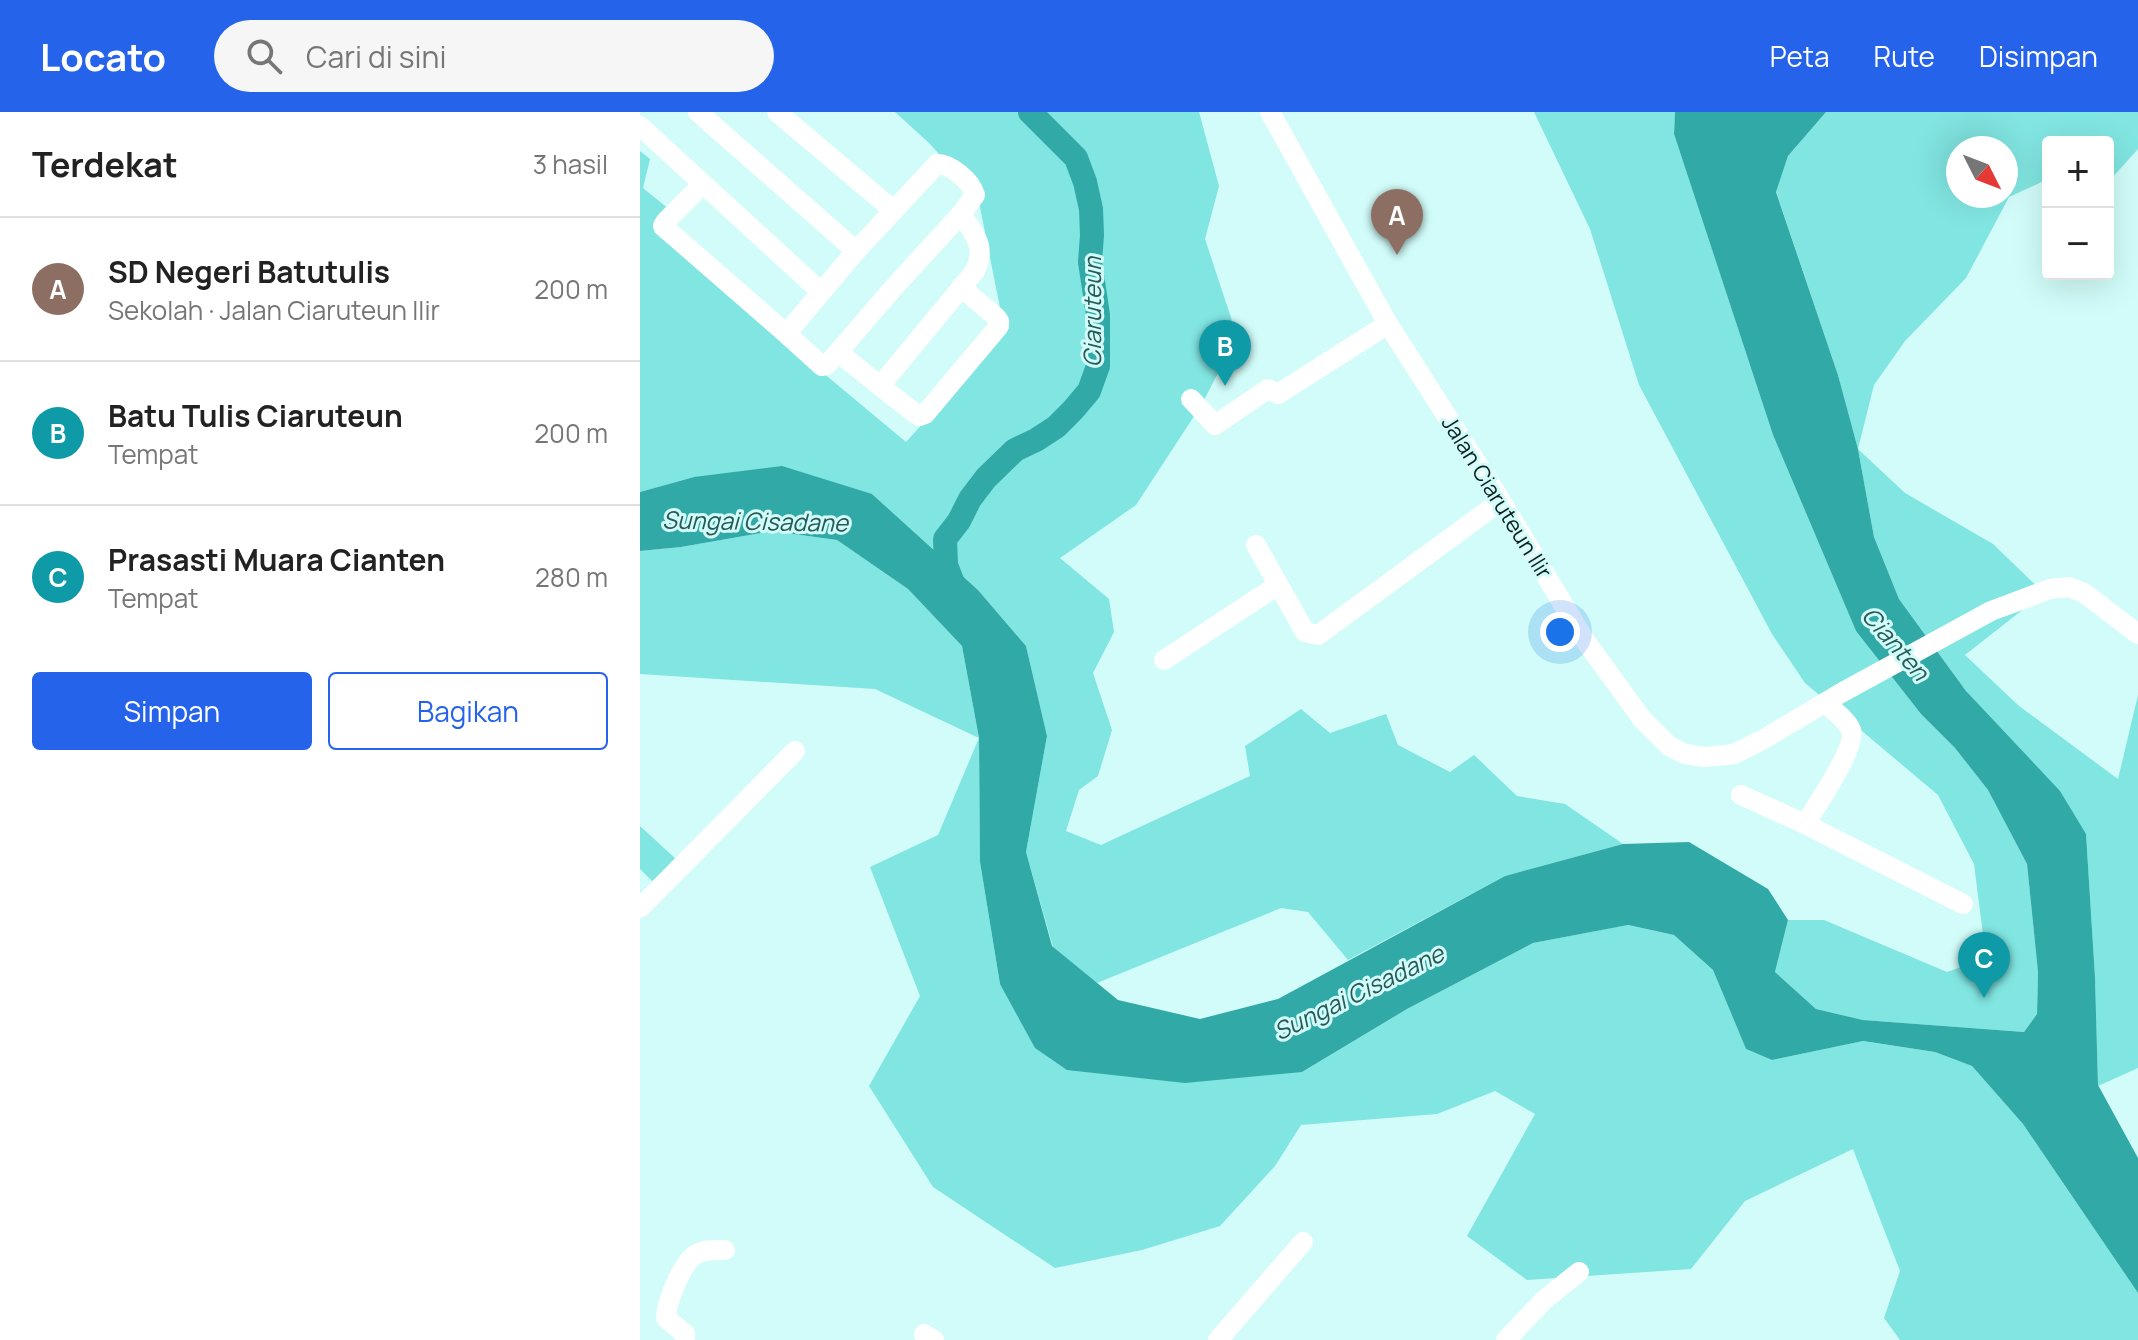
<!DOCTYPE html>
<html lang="id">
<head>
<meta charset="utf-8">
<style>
  body { margin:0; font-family:Manrope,sans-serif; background:#f6f6f6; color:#222 }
  .controls { position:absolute; right:24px; top:24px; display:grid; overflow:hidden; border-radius:8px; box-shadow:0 8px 32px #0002 }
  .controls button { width:72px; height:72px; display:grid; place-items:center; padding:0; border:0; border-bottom:2px solid #e0e0e0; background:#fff; color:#222; font:40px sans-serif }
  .compass { position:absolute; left:1306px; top:24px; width:72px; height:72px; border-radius:50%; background:#fff; box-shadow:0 8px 32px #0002; rotate:132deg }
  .you { position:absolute; left:920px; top:520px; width:28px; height:28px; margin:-20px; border:6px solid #fff; border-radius:50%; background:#1a73e8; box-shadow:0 0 0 12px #1a73e833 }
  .badge { display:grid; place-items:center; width:52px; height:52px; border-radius:50%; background:#2563eb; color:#fff; font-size:26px; font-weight:700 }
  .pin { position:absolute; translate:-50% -66px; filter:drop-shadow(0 2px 4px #0008) }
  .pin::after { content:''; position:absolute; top:42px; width:28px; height:24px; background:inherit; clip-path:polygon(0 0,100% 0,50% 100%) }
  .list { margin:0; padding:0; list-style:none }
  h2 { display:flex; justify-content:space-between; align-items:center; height:104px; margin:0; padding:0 32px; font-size:34px }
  h2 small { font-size:26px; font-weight:400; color:#767676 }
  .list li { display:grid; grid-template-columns:52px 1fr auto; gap:24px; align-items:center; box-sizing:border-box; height:144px; padding:0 32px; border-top:2px solid #e0e0e0 }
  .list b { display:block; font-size:30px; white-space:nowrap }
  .list p { margin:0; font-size:26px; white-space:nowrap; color:#767676 }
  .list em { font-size:26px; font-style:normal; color:#767676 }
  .actions { display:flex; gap:16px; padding:24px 32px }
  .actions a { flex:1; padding:18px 0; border:2px solid #2563eb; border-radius:8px; text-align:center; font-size:28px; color:#2563eb }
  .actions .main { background:#2563eb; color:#fff }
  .icon { flex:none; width:44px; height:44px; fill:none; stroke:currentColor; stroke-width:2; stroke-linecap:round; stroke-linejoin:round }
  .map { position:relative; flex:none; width:1498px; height:1228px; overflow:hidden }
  header { display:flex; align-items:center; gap:48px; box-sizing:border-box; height:112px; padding:0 40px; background:#2563eb; color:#fff }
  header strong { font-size:38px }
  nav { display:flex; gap:44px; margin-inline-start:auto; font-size:28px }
  .search { width:560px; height:72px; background:#f6f6f6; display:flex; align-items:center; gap:20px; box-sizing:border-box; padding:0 28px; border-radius:44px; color:#767676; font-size:30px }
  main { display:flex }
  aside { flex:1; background:#fff }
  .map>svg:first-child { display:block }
</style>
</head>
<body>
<header>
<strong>Locato</strong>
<div class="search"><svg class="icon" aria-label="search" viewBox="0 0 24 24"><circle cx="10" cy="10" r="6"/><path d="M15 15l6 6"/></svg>Cari di sini</div>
<nav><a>Peta</a><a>Rute</a><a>Disimpan</a></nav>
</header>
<main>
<aside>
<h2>Terdekat<small>3 hasil</small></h2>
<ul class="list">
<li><span class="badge" style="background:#8d6e63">A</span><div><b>SD Negeri Batutulis</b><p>Sekolah · Jalan Ciaruteun Ilir</p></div><em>200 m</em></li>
<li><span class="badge" style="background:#0f9aa8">B</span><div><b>Batu Tulis Ciaruteun</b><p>Tempat</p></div><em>200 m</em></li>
<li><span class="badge" style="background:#0f9aa8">C</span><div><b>Prasasti Muara Cianten</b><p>Tempat</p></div><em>280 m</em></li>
</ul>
<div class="actions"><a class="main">Simpan</a><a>Bagikan</a></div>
</aside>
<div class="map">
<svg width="1498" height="1228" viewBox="0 0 1498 1228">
  <rect width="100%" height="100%" fill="#d1fcf9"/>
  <g fill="#81e5e1" fill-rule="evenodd">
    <polygon points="255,0 559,0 579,74 565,127 597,224 562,292 496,393 420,446 469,487 474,520 453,561 472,618 458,664 439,678 426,719 461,733 610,664 605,634 661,597 690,621 746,602 758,633 810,660 834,643 877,684 925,692 983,732 865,764 708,848 668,800 641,796 457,871 413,835 386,740 407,624 386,534 338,478 232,382 54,365 0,380 0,39 10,47 3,76 30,98 14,120 266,330 365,221 338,85 289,31"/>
    <polygon points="894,0 1035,0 1034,22 1133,323 1216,519 1281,602 1315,636 1348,678 1387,752 1398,860 1397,902 1384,920 1223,908 1176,897 1135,860 1148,808 1184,808 1307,860 1346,846 1334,752 1298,683 1165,571 1132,522 999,273 950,117"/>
    <path d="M1186 0H1498V37L1471 67H1468V30H1408V67L1369 85 1326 166 1265 229 1234 273 1218 337 1265 381 1353 432 1404 481 1325 543 1379 594 1478 667 1498 583V956L1458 974 1455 865 1446 722 1326 579 1259 487 1234 425 1218 337 1198 263 1136 79 1148 44ZM1318 36H1366V84H1318Z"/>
    <polygon points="132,419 197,428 268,477 322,534 339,626 340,750 360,872 662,960 767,897 893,831 987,813 1034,823 1073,858 1106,937 1132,948 1222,929 1295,940 1332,954 1383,1012 1498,1181 1498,1228 1260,1228 1244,1206 1260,1159 1213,1037 1105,1089 1051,1157 887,1168 827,1124 895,1002 855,979 797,1002 661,1013 635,1054 580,1114 502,1138 415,1156 293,1075 229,974 280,884 230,755 298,723 339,626 235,577 0,562 0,439 41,435"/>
    <polygon points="0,714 37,748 14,771 0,757"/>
  </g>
  <polygon fill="#31a9a6" points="1035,0 1186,0 1148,44 1136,80 1198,263 1218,337 1234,425 1259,487 1326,579 1420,679 1446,722 1455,865 1458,973 1498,1046 1498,1181 1383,1012 1332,954 1295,940 1223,929 1132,948 1106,937 1073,858 1034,823 988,813 893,831 767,897 662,960 545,971 427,958 395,936 360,872 340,750 339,626 322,534 268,477 197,428 132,419 41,435 0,439 0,380 54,365 142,354 232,382 338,478 386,534 407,624 386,740 412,834 478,888 560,907 638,887 865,764 983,732 1049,730 1128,777 1148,808 1135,860 1176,897 1223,908 1384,920 1397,902 1398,860 1387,752 1348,678 1315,636 1281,602 1216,519 1133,323 1034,22"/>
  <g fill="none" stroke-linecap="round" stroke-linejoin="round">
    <polyline stroke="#31a9a6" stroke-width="24" points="316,479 306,453 305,427 319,409 330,387 346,366 375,338 396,328 416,315 433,298 449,279 458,254 458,203 450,150 452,123 451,97 445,70 436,46 390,0"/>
    <g stroke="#fff" stroke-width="20">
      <polyline points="58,0 216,139"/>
      <polyline points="137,0 253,98"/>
      <polyline points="630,0 748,212 861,389 944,527 1002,607 1029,634 1045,642 1065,645 1094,642 1124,627 1201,581 1351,499 1410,477 1429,475 1444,481 1498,522"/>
      <polyline points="0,14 181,180"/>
      <path d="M297 52C311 52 331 69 335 83L321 102 255 174 187 253 182 254 150 225 151 216 216 139Z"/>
      <polyline points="63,72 26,109 23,114 25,116 150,225"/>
      <path d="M198 240 240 274 335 159C347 134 334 122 321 102"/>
      <polyline points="240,274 276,302 280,304 285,302 359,214 359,209 356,205 321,175"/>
      <polyline points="551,287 575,313 628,277 638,282 748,212"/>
      <polyline points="616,433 665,520 678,523 861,389"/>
      <polyline points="524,548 638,473"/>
      <polyline points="1101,683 1165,712 1323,792"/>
      <path d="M1165 712C1175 696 1217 635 1211 618 1206 607 1194 599 1185 591"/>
      <polyline points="0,796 155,639"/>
      <polyline points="284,1222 294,1228"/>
      <path d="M45 1228V1222L26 1206C26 1191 42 1151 55 1143 64 1137 74 1138 85 1138"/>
      <polyline points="578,1228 663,1130"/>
      <polyline points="866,1228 904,1188 939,1160"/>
    </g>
  </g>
  <g text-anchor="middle" stroke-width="6" stroke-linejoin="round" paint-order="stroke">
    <g font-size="22" fill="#0e1e1e" stroke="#d1fcf9">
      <text transform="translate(857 385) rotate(58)" y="8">Jalan Ciaruteun Ilir</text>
    </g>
    <g font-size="24" font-style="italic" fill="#285957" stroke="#d1fcf9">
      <text transform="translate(453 200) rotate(-90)" y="8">Ciaruteun</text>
      <text transform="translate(115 410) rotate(1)" y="8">Sungai Cisadane</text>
      <text transform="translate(1255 532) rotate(49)" y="8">Cianten</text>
      <text transform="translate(719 881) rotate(-26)" y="8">Sungai Cisadane</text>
    </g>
  </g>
</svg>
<div class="controls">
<button>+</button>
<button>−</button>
</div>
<svg class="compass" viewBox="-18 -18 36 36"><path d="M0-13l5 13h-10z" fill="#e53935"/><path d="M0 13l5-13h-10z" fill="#767676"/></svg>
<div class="you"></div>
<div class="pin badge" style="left:757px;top:143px;background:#8d6e63">A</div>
<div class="pin badge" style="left:585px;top:274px;background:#0f9aa8">B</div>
<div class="pin badge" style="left:1344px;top:886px;background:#0f9aa8">C</div>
</div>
</main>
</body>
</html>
